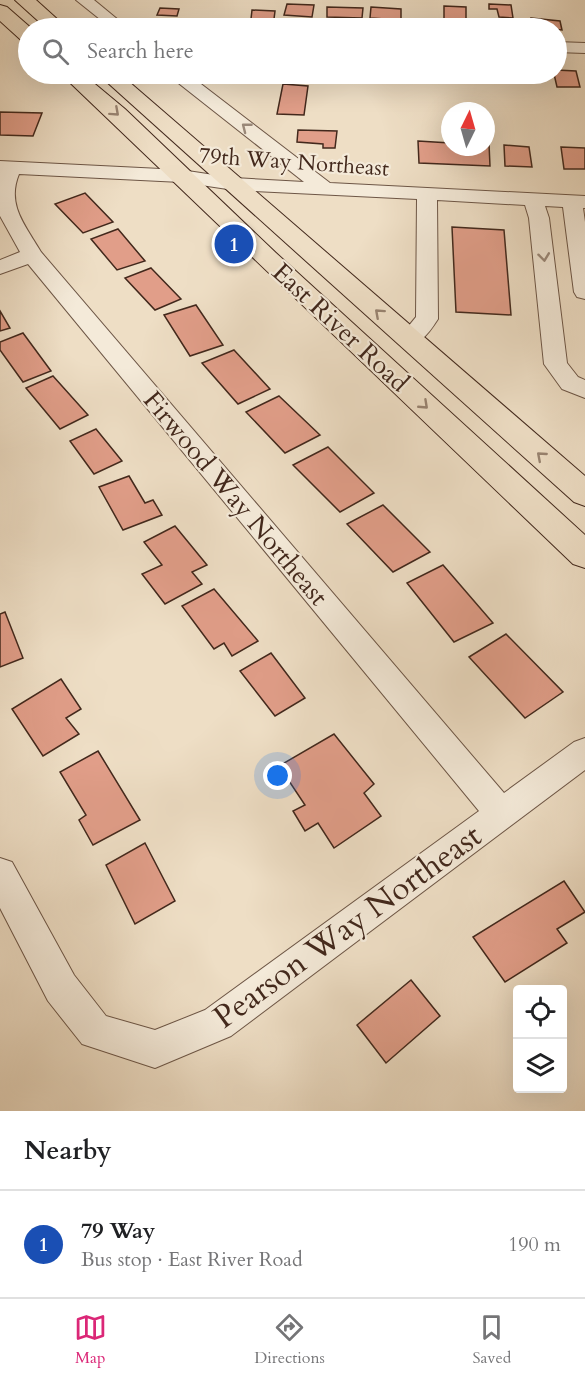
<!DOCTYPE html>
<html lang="en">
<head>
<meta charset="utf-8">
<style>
  body { margin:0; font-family:Cardo,serif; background:#f6f6f6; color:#202124 }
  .controls { position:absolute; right:18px; bottom:18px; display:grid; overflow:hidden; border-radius:6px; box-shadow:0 6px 24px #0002 }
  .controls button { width:54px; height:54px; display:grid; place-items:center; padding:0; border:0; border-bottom:2px solid #e0e0e0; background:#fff; color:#202124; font:30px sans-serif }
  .compass { position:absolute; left:441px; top:102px; width:54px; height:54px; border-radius:50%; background:#fff; box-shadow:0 6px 24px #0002; rotate:5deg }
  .you { position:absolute; left:278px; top:776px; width:21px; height:21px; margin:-15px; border:4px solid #fff; border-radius:50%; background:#1a73e8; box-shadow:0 0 0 9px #1a73e833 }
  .badge { display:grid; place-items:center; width:39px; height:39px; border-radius:50%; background:#db2777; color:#fff; font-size:20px; font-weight:700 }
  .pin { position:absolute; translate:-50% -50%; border:3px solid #fff; box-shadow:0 2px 6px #0006 }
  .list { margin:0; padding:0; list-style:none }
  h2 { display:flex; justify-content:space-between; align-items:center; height:78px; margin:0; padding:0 24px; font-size:26px }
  h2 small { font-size:20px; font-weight:400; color:#757577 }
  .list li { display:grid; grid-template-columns:39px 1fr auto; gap:18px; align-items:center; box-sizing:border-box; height:108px; padding:0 24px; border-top:2px solid #e0e0e0 }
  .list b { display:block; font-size:22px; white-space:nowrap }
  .list p { margin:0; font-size:20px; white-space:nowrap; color:#757577 }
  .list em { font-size:20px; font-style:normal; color:#757577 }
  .icon { flex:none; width:33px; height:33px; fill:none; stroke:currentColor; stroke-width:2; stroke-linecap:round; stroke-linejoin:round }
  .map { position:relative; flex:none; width:585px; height:1111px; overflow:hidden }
  .search { position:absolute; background:#fff; box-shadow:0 6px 24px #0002; left:18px; right:18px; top:18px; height:66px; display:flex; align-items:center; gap:15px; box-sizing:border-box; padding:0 21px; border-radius:33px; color:#757577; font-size:22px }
  .sheet { height:186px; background:#fff }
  nav { display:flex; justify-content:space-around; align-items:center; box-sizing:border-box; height:84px; border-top:2px solid #e0e0e0; background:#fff; font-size:16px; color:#757577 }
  nav a { display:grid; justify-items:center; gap:3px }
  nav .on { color:#db2777 }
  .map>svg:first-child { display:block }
</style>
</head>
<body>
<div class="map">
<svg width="585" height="1111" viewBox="0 0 585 1111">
  <rect width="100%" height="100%" fill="#eedec5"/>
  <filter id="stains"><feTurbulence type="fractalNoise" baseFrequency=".00333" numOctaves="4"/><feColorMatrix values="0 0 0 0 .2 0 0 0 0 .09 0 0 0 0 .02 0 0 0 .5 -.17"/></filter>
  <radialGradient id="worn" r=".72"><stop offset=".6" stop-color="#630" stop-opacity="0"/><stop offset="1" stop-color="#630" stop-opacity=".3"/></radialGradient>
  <g fill="#e19e89" stroke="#42281c" stroke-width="1.5">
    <polygon points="287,4 314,5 312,17 284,15"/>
    <polygon points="489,4 511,5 513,18 499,17 497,9 489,9"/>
    <polygon points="444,6 466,7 466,22 444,21"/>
    <polygon points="327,7 363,8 362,18 327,17"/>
    <polygon points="371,7 401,9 401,20 370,18"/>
    <polygon points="160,8 179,9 177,16 157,15"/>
    <polygon points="252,10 275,11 274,19 251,19"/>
    <polygon points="531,18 560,21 562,30 541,28 540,25 532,25"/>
    <polygon points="556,70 576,71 580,87 557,87 554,74 556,74"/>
    <polygon points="381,74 413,74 413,78 380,77"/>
    <polygon points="477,74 532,74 532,80 478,77"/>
    <polygon points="283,84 308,86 304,115 277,114"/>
    <polygon points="0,112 42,113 33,136 0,135"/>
    <polygon points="298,130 337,131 335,148 323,148 323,144 297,142"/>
    <polygon points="418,141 450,143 450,147 486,147 486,144 489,144 490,166 419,163"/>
    <polygon points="504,145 529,147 532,167 505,166"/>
    <polygon points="561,147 585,148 585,169 564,169"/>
    <polygon points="85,193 113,222 83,233 55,204"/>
    <polygon points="452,227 504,230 511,315 456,312"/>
    <polygon points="118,229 145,261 117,270 91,239"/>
    <polygon points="151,268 181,299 155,310 125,278"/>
    <polygon points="196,305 223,345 190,356 164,315"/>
    <polygon points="0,311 10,328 0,331"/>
    <polygon points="23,333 51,371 23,382 0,350 0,342"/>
    <polygon points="234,350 270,389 238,404 202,363"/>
    <polygon points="53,376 88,415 60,429 26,388"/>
    <polygon points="279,396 320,435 285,453 246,412"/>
    <polygon points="96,429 122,461 94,474 70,441"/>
    <polygon points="328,447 374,493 340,512 293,465"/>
    <polygon points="129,476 145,503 153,500 162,515 123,530 99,487"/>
    <polygon points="383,505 430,552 393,572 347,524"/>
    <polygon points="175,526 207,565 192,572 202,584 165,604 142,574 162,565 144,542"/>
    <polygon points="443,565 493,623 454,642 407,583"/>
    <polygon points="214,589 258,641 232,656 224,643 214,649 182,606"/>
    <polygon points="5,612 23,658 0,667 0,614"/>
    <polygon points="506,634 563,692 525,718 469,657"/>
    <polygon points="271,653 305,698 275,716 240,671"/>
    <polygon points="61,679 81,709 66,718 79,734 43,756 12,709"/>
    <polygon points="334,734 374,784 364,793 381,816 334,848 318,823 305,831 293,811 305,805 279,766"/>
    <polygon points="98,751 140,820 93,845 79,820 86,815 60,772"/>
    <polygon points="145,843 175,901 135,924 106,865"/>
    <polygon points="564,881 585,912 557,929 567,943 505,982 473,937"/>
    <polygon points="411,980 440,1016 386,1063 357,1025"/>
  </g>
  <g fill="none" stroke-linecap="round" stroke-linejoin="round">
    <g stroke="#6d5646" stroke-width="2">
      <g id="minor">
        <polygon points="76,0 94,0 128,28 111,28"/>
        <polygon points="556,42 585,43 585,53 556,52"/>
        <path d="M170 74H188L330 183 585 196V208H583L585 222V299L577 297 574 292 563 207 545 206 549 218 567 363 578 377 585 380V398L562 389 544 364 529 218 525 205 437 200 438 319C429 333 418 349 401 344L398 339 416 317 417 199 234 190 181 182 19 174C6 205 26 226 41 252L504 793 574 742 585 738V770L231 1036 155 1068 82 1044 48 1001 0 908V858L12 862 74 975 106 1016 155 1030 205 1010 479 811 28 264 0 274V260L20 252 0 216V161L181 170 234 178 304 182 172 78Z"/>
      </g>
    </g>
    <g stroke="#42281c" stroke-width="2">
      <g id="major">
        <polygon points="15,0 36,0 67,28 46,28"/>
        <polygon points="0,5 7,7 31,28 28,28 28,42 21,40 0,21"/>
        <polygon points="61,74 83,74 125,109 276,253 585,535 585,568 573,564"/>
        <polygon points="98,74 120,74 585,476 585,506 574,502"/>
      </g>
    </g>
    <use href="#minor" fill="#f4ead9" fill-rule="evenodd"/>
    <use href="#major" fill="#eedec5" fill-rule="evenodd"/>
  </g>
  <defs><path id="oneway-chevron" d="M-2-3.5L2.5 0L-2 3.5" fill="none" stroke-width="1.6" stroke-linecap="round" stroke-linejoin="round" transform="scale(1.5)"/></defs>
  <g stroke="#988370">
    <use href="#oneway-chevron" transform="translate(115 112) rotate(42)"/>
    <use href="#oneway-chevron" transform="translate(379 313) rotate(-138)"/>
    <use href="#oneway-chevron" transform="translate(424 405) rotate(43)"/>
    <use href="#oneway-chevron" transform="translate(541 456) rotate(-139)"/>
  </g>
  <g stroke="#9b897a">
    <use href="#oneway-chevron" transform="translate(246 127) rotate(-142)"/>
    <use href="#oneway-chevron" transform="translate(544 257) rotate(83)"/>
  </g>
  <g text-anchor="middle" stroke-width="4.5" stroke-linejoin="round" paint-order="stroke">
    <g font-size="22" fill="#42281c" stroke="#f4ead9">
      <text transform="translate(294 161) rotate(4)" y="8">79th Way Northeast</text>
    </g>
    <g font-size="26" fill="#42281c" stroke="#f4ead9">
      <text transform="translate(341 327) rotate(43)" y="9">East River Road</text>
      <text transform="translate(236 498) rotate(50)" y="9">Firwood Way Northeast</text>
    </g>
    <g font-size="32" fill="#42281c" stroke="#f4ead9">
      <text transform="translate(347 926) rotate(-36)" y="11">Pearson Way Northeast</text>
    </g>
  </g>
  <rect width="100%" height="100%" filter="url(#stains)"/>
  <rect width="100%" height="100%" fill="url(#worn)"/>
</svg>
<div class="controls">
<button><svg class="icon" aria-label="locate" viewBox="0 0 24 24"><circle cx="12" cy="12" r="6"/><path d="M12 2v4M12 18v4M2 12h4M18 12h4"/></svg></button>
<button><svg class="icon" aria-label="layers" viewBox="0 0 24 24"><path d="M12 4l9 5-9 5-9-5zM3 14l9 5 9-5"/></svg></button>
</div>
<svg class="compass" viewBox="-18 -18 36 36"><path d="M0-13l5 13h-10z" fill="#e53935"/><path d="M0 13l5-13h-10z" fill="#757577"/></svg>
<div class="you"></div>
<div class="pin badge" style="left:234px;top:244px;background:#1a4fb4">1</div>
<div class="search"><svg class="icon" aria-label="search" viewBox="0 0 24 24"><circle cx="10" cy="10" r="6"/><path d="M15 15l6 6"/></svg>Search here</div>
</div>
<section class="sheet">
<h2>Nearby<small></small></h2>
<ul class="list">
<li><span class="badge" style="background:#1a4fb4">1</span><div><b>79 Way</b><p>Bus stop · East River Road</p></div><em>190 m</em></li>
</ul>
</section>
<nav>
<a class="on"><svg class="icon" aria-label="map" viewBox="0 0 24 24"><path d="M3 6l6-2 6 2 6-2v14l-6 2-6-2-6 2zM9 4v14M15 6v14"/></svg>Map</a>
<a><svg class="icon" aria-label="directions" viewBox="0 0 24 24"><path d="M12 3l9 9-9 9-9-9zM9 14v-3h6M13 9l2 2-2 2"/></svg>Directions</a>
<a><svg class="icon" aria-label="saved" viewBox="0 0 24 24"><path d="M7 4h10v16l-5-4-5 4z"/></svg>Saved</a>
</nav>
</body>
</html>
